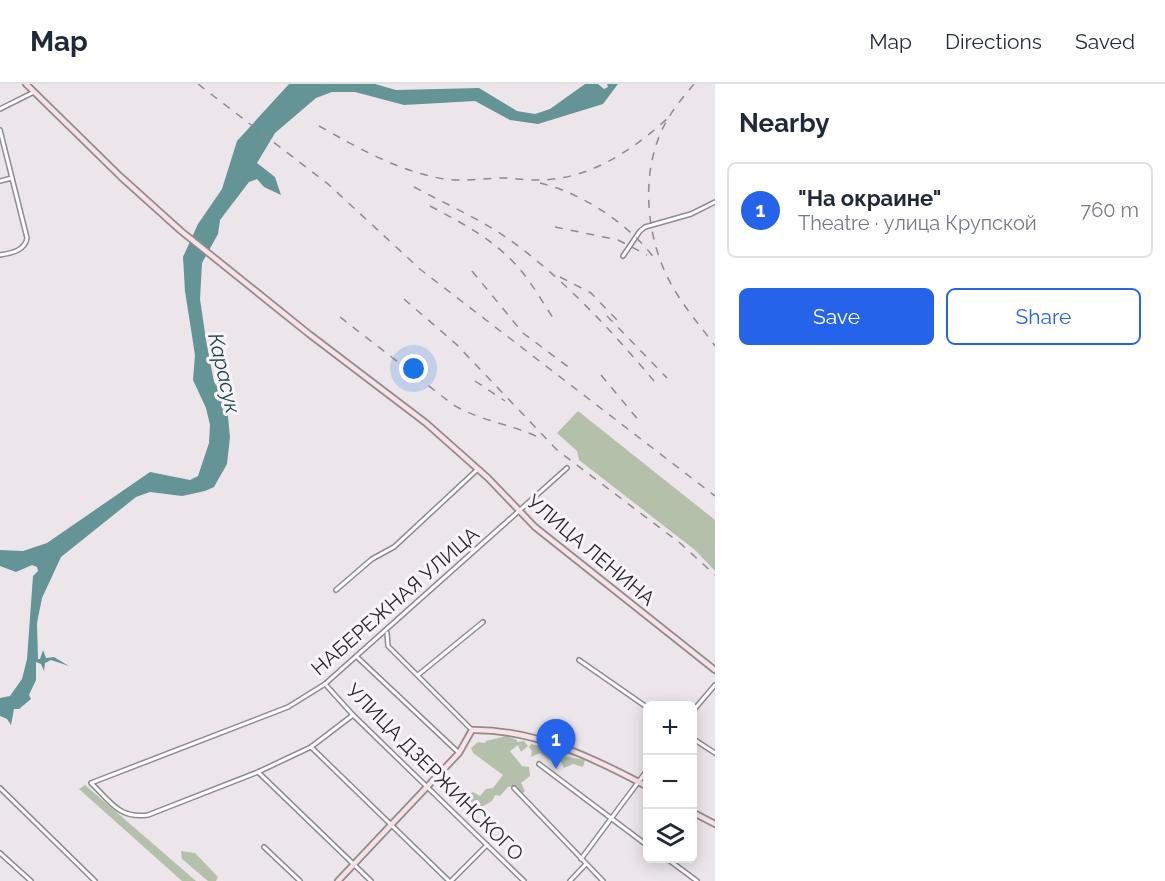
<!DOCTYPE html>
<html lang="en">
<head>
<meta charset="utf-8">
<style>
  body { margin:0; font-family:Raleway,sans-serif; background:#f6f6f7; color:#1f2937 }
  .controls { position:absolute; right:18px; bottom:18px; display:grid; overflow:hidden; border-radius:9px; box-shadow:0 3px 15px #0003 }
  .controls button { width:54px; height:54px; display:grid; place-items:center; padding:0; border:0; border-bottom:2px solid #e0e1e3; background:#fff; color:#1f2937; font:30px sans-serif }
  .you { position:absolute; left:414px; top:285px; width:21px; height:21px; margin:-15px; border:4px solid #fff; border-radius:50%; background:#1a73e8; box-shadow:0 0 0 9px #1a73e833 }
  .badge { display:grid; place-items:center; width:39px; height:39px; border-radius:50%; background:#2563eb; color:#fff; font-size:20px; font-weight:700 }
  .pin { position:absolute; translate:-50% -50px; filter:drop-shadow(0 2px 3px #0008) }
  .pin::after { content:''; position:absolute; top:32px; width:21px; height:18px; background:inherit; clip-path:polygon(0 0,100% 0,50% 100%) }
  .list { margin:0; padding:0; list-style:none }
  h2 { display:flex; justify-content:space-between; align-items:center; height:78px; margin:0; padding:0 24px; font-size:26px }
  h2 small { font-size:20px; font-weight:400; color:#747a83 }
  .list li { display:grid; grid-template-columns:39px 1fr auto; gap:18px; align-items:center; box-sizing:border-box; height:96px; margin:0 12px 12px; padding:0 12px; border:2px solid #e0e1e3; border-radius:9px }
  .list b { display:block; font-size:22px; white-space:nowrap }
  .list p { margin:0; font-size:20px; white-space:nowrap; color:#747a83 }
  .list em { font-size:20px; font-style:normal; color:#747a83 }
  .actions { display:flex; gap:12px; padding:18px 24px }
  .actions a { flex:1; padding:14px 0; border:2px solid #2563eb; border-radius:9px; text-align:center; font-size:21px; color:#2563eb }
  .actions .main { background:#2563eb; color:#fff }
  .icon { flex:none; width:33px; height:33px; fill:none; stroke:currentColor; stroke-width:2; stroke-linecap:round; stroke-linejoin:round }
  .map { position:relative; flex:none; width:715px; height:797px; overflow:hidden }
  header { display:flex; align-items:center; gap:36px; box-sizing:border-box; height:84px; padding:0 30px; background:#fff; border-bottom:2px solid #e0e1e3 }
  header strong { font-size:28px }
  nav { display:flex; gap:33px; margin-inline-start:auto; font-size:21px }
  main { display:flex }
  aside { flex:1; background:#fff }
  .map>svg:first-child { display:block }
</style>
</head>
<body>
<header>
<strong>Map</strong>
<nav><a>Map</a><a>Directions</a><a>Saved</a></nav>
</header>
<main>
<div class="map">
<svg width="715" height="797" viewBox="0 0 715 797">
  <rect width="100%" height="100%" fill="#ece6eb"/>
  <g fill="#b5c0ab">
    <polygon points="578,327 715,436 715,487 695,466 579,376 577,367 557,349"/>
    <polygon points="506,652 517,656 517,658 524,657 528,662 521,668 518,661 510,667 522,682 529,683 530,692 521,699 525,707 522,710 514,702 508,703 500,712 495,711 492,717 478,725 467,713 473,708 480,712 486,705 493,704 503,691 473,669 471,664 478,658 485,659 486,657"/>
    <polygon points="531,660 557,667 556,672 560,669 563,672 585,676 583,683 573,680 564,684 562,679 551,674 549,676 540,669 531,673 532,667 529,663"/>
    <polygon points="85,701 196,797 182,797 79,705"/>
    <polygon points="181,767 195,769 218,793 216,797 208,797 182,775"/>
  </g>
  <polygon fill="#649495" points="289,0 375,0 396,6 479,4 517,27 535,30 550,25 585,0 598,0 604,5 608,3 607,0 618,0 603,20 538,40 510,36 475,17 404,21 355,8 332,8 316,14 275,49 257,79 275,93 281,111 264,103 257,95 249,98 220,136 218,150 202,179 200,215 206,256 214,298 225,314 227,323 230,353 227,380 214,403 205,407 182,412 150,408 136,413 61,473 42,514 37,539 38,575 40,575 43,566 46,574 54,573 69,582 51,576 45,579 44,587 41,580 36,578 36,596 29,611 31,615 19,625 14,625 11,641 7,635 0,632 0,614 10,612 22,595 27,575 33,492 38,487 37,483 32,481 16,488 0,482 0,466 23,467 47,459 150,388 190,396 198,392 209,359 210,341 206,324 193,296 195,271 185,207 183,173 198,140 222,105 237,57"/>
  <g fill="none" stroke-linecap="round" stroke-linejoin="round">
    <g stroke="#908b8f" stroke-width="6">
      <g id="street">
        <polyline points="0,25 34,8"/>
        <path d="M0 46 27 154C25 167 11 169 0 171"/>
        <polyline points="0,97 12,94"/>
        <polyline points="623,172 640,147 645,143 691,130 715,118"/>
        <polyline points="336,506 372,475 394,463 478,385"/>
        <polyline points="387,549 388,562 471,645"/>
        <polyline points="357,573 459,669"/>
        <polyline points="579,576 648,624"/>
        <polyline points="418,591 483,538"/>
        <polyline points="325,600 353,631 524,797"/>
        <polyline points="692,628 715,601"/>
        <path d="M353 631 311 663 258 688 148 731C119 735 111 718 91 699L288 623 325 600 567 384"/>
        <polyline points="692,654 715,669"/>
        <polyline points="311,663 449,797"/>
        <polyline points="539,680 648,762"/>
        <polyline points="258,688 371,797"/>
        <polyline points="0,704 95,797"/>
        <polyline points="514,704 603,797"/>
        <polyline points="264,763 300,797"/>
        <polyline points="0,769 31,797"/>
        <polyline points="666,774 697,797"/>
        <polyline points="581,775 648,685"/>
        <polyline points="451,797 487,761"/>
        <polyline points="570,797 586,780"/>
      </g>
    </g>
    <g stroke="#908b8f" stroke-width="8">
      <g id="secondary">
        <polyline points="26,0 121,93 181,147 309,250 426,339 488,394 535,443 715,586"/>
        <polyline points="692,728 715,740"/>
        <path d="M338 797 459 669 472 646C534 645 594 674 648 703"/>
      </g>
    </g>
    <use href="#street" stroke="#fff" stroke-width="3"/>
    <use href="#secondary" stroke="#f9e2e6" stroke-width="4.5"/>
    <g stroke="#8e8a8e" stroke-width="1.5" stroke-dasharray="8 8" stroke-linecap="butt">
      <polyline points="198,0 328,100 421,186 715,412"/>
      <path d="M694 0C686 10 676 21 669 33 637 84 645 161 677 210 688 228 702 244 715 262"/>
      <path d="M319 42C360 65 398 87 444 95 464 98 484 94 504 94 513 94 522 96 531 96 586 98 629 69 668 34"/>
      <path d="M540 99C583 109 632 142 657 178"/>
      <path d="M414 103C446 120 480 135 510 156 564 195 611 246 654 297"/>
      <path d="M430 122C462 139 493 155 518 183 532 199 543 219 555 237"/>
      <polyline points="555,143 618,156 647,171"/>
      <polyline points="472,187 523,249 571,285"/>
      <polyline points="560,193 591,209 617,236"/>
      <polyline points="404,215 456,260 557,366 680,459 715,491"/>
      <polyline points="607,232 667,294"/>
      <path d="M340 233 452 320C479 337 512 340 540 354"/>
      <polyline points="601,291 640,338"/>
      <polyline points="475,297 505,317"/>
    </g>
  </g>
  <g text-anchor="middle" stroke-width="6" stroke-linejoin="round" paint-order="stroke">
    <g font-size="20" fill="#282628" stroke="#f9f4f9">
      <text transform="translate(591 466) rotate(40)" y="7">УЛИЦА ЛЕНИНА</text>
      <text transform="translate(395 517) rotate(-41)" y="7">НАБЕРЕЖНАЯ УЛИЦА</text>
      <text transform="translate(435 688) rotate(45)" y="7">УЛИЦА ДЗЕРЖИНСКОГО</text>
    </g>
    <g font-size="21" font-style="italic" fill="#1a4749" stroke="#f9f4f9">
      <text transform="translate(224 289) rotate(77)" y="7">Карасук</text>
    </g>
  </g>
</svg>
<div class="controls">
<button>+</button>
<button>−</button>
<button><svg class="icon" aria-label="layers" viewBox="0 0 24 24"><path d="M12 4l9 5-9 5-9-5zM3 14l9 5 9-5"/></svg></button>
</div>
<div class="you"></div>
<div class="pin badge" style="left:556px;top:685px">1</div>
</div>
<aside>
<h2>Nearby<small></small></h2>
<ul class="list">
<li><span class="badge">1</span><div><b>&quot;На окраине&quot;</b><p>Theatre · улица Крупской</p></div><em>760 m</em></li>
</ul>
<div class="actions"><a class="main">Save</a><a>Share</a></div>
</aside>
</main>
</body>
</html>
